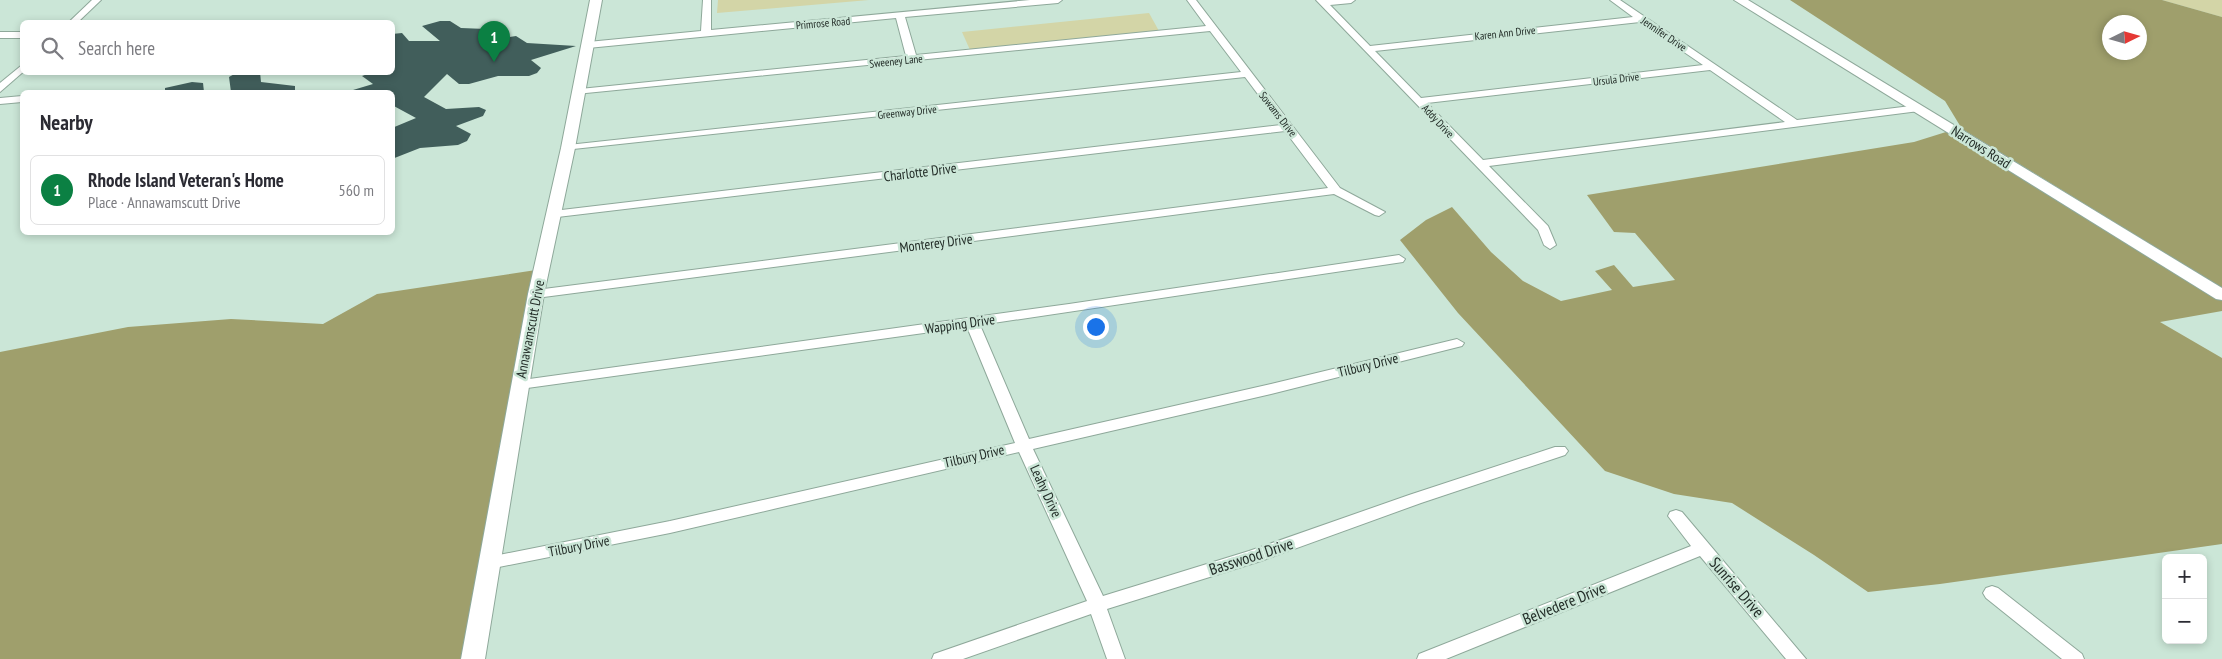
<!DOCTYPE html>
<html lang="en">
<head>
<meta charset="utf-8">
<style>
  body { margin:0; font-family:"PT Sans Narrow",sans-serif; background:#f2f2f3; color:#2b2b33 }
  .controls { position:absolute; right:15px; bottom:15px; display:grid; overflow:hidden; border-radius:8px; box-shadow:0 2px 8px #0003 }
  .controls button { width:45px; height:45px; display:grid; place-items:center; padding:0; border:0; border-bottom:1px solid #e1e1e2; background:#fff; color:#2b2b33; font:25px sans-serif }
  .compass { position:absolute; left:2102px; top:15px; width:45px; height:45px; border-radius:50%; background:#fff; box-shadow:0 2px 8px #0003; rotate:85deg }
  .you { position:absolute; left:1095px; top:326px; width:18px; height:18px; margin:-12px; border:4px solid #fff; border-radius:50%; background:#1a73e8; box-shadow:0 0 0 8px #1a73e833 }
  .badge { display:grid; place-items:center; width:32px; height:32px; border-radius:50%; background:#0b8043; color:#fff; font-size:16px; font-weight:700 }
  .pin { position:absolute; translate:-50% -41px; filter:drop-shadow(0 1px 2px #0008) }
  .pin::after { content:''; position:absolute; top:26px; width:18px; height:15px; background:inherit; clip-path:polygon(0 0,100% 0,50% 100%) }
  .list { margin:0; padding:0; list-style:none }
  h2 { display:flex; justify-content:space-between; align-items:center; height:65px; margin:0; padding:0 20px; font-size:21px }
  h2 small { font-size:16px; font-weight:400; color:#7c7c81 }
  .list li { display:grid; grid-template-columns:32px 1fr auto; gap:15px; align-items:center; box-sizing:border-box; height:70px; margin:0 10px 10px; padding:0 10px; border:1px solid #e1e1e2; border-radius:8px }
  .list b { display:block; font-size:19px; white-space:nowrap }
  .list p { margin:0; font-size:16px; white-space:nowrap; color:#7c7c81 }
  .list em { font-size:16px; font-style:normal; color:#7c7c81 }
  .icon { flex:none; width:28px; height:28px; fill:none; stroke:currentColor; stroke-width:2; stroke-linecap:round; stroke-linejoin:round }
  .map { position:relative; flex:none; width:2222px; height:659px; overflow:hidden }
  .search { position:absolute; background:#fff; box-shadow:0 2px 8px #0003; left:20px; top:20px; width:375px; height:55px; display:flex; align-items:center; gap:12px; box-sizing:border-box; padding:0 18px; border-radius:8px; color:#7c7c81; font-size:19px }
  .panel { position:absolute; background:#fff; box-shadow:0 2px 8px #0003; left:20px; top:90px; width:375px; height:145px; border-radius:8px }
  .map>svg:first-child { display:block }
</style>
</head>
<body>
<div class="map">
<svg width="2222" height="659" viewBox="0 0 2222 659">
  <rect width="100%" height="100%" fill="#cbe6d7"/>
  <g fill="#d3d5a7">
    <polygon points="718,0 869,0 717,13"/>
    <polygon points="2162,0 2222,0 2222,17"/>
    <polygon points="1149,13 1159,31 970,50 962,32"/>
  </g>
  <g fill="#9f9f6c" fill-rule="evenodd">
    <path d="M1790 0H2162L2222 17V288L1962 129 1945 101ZM2110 22H2140V52H2110Z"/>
    <polygon points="1946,132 2222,301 2222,311 2160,322 2222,358 2222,544 1940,584 1868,592 1814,555 1732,503 1674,494 1605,471 1458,313 1400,240 1426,220 1452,207 1491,252 1523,281 1561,301 1612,290 1595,271 1614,265 1633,287 1675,280 1635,233 1614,232 1587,195 1914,142"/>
    <polygon points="536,270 470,659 0,659 0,352 128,327 231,319 323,324 377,294"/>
  </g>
  <g fill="#415e5b">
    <polygon points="440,21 450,21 461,28 486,29 496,39 516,36 527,43 576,46 531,60 541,68 537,73 529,76 498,76 469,84 459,84 447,74 424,97 446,109 479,107 486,110 483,116 456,126 471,134 467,141 458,145 420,148 392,159 392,128 416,118 392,105 392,92 353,92 353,90 373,84 362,76 373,72 392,72 392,34 402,33 409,41 440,41 422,26"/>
    <polygon points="238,72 260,72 261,82 295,86 295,92 231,92 229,77"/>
    <polygon points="192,82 203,83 204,92 165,92 165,88"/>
  </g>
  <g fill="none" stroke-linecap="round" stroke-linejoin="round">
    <g stroke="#8ea89a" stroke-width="2">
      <g id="minor">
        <polygon points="92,0 101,0 78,22 69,22"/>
        <polygon points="703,0 711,0 711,30 1030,0 1062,0 1058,3 905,17 916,55 1206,26 1187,0 1196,0 1340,188 1385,212 1379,216 1375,215 1334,194 536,298 531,297 529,294 531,291 536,290 1328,188 1285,131 549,218 547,215 549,212 553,211 1281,125 1245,77 564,150 564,146 568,145 1241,72 1210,31 576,94 576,90 580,89 906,56 896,18 588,48 583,45 588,42 701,31"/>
        <path d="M1316 0H1355L1351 3 1330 5 1370 46 1633 17 1610 0H1620L1797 120 1919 105 1924 108 1919 111 1489 166 1548 226 1556 245 1550 249 1544 245 1538 230ZM1640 22 1703 65 1421 98 1375 51ZM1710 70 1785 122 1483 160 1427 103Z"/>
        <rect x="0" y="32" width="22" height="6"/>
        <polygon points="22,65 23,72 0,92 0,83"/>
        <polygon points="22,96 22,102 0,104 0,98"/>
        <polygon points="1399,255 1405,259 1403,262 980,325 1029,439 1271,384 1457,339 1464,343 1462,346 1271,394 1033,449 1103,596 1249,551 1409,495 1555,447 1565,447 1568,451 1565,455 1421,503 1261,561 1107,609 1125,659 1107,659 1091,614 963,659 932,659 934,654 1087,601 1019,452 670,533 489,569 483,568 480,563 483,558 489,557 670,521 1015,443 967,327 520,389 515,387 513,384 515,381 1069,304"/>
        <polygon points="1676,510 1682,512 1806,659 1786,659 1700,556 1446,659 1417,659 1419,654 1691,546 1668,516 1670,512"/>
        <polygon points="1992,586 1998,588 2082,654 2084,659 2062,659 1986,598 1983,593 1986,588"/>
      </g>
    </g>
    <g stroke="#8ea89a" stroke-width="2">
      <g id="tertiary">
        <polygon points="590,0 602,0 575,148 544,294 485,659 461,659 528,294 561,148"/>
        <polygon points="1734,0 1748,0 2222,288 2222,300 2216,299"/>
      </g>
    </g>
    <use href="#minor" fill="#fff" fill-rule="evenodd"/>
    <use href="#tertiary" fill="#fff" fill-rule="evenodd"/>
  </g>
  <g text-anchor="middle" stroke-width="5" stroke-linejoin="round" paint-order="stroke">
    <g font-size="11" fill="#222c27" stroke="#cbe6d7">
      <text transform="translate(823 23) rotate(-5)" y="4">Primrose Road</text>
      <text transform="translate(1505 33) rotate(-6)" y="4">Karen Ann Drive</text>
      <text transform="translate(1664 34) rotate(34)" y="4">Jennifer Drive</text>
      <text transform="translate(896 61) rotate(-6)" y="4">Sweeney Lane</text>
      <text transform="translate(1616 79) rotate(-7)" y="4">Ursula Drive</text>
      <text transform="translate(907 112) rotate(-6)" y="4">Greenway Drive</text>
      <text transform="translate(1278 114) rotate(52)" y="4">Sowams Drive</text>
      <text transform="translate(1438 121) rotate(47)" y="4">Addy Drive</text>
    </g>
    <g font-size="14" fill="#222c27" stroke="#cbe6d7">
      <text transform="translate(1981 147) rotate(32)" y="5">Narrows Road</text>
      <text transform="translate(920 172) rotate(-7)" y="5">Charlotte Drive</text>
      <text transform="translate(936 243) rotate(-7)" y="5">Monterey Drive</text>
      <text transform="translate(960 324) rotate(-8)" y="5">Wapping Drive</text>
      <text transform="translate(530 329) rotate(-79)" y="5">Annawamscutt Drive</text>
      <text transform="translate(1368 365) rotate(-14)" y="5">Tilbury Drive</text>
      <text transform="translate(974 456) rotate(-13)" y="5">Tilbury Drive</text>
      <text transform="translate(1046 491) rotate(65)" y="5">Leahy Drive</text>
      <text transform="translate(579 546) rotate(-11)" y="5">Tilbury Drive</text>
    </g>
    <g font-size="16" fill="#222c27" stroke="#cbe6d7">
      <text transform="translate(1251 556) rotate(-18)" y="6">Basswood Drive</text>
      <text transform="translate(1737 587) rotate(49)" y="6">Sunrise Drive</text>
      <text transform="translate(1564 603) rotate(-22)" y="6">Belvedere Drive</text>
    </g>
  </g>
</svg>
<div class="controls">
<button>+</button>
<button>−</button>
</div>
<svg class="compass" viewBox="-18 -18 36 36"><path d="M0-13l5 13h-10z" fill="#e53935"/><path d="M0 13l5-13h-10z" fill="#7c7c81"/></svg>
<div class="you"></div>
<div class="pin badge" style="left:494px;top:62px">1</div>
<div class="search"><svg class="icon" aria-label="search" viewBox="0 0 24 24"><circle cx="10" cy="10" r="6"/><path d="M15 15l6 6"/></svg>Search here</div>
<section class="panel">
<h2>Nearby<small></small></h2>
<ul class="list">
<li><span class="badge">1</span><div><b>Rhode Island Veteran's Home</b><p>Place · Annawamscutt Drive</p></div><em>560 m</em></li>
</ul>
</section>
</div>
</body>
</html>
